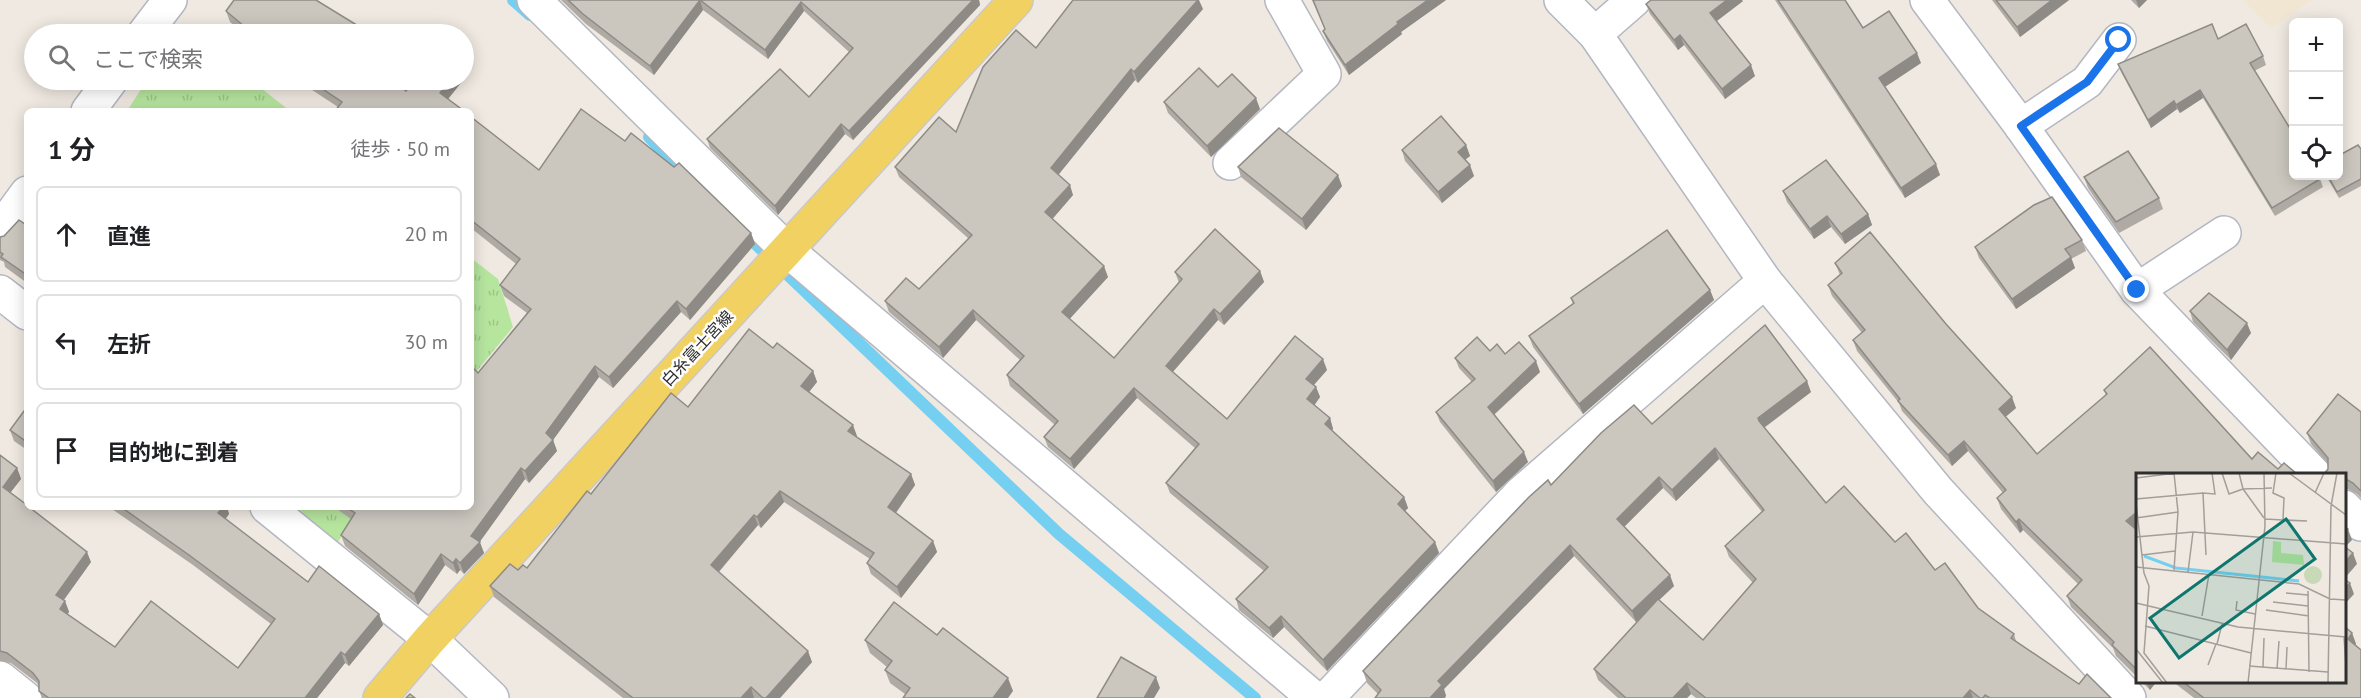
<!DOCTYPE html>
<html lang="ja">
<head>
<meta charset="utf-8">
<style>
  body { margin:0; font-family:"PT Sans","Noto Sans JP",sans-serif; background:#f2f2f2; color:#202124 }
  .controls { position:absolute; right:18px; top:18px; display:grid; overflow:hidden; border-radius:9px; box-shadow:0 3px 15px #0003 }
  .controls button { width:54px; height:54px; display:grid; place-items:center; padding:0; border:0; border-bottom:2px solid #e0e0e0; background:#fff; color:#202124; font:30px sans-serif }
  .stop { position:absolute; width:18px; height:18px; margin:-14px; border:4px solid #1a73e8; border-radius:50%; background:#fff }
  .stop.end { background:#1a73e8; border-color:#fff; box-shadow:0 2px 6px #0008 }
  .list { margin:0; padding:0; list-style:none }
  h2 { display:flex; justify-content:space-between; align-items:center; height:78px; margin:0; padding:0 24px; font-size:26px }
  h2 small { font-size:20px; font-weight:400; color:#757577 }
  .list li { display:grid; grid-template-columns:39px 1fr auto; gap:18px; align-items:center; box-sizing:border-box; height:96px; margin:0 12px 12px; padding:0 12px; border:2px solid #e0e0e0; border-radius:9px }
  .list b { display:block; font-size:22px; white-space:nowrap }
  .list em { font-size:20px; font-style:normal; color:#757577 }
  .icon { flex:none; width:33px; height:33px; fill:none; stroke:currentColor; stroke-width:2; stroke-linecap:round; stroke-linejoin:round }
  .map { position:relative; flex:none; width:2361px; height:698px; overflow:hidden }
  .search { position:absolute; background:#fff; box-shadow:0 3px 15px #0003; left:24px; top:24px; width:450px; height:66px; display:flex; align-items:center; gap:15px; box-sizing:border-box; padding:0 21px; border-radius:33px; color:#757577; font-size:22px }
  .panel { position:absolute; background:#fff; box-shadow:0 3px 15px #0003; left:24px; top:108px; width:450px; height:402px; border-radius:9px }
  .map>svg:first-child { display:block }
</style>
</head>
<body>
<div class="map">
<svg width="2361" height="698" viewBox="0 0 2361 698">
  <defs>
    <pattern id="park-tufts" width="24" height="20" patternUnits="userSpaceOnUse" patternTransform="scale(1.5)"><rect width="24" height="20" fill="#b6e59e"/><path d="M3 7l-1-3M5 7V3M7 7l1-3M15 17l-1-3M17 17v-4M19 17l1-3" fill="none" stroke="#9dc588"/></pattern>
  </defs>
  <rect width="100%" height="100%" fill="#efe9e1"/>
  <polygon fill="#f0e6d1" points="2243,0 2312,0 2271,28"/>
  <g fill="url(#park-tufts)">
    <polygon points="147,80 251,80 290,111 127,111"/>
    <polygon points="471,258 498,279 513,327 471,378"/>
    <polygon points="284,507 366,507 335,545"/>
  </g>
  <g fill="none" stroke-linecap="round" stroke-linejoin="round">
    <g stroke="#75cff0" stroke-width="12">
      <polyline points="513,0 530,15"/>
      <polyline points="649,137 687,176"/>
      <polyline points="744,233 1059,534 1255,698"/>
    </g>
    <g stroke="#b4b7c1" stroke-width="36">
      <g id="minor">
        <polyline points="534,0 787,250 1314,698"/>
        <polyline points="1561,0 1595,34 1765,281 1938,491 2129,698"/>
        <polyline points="1927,0 2021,126 2137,290 2314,474"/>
        <polyline points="144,34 170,0"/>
        <polyline points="1595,34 1634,0"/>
        <polyline points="88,111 111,80"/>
        <polyline points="2021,126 2087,82 2119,40"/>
        <polyline points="1230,163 1324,74 1282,0"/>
        <polyline points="0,230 27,193"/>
        <polyline points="2137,290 2224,233"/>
        <polyline points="0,292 27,313"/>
        <polyline points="267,507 430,639 492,698"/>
        <polyline points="2344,507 2361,524"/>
        <polyline points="0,678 25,698"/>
        <polyline points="1327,698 1520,494 1765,281"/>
      </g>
    </g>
    <g stroke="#c9c9c9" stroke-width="36">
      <polyline id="major" points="380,698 430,639 1016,0"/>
    </g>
    <use href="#minor" stroke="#fff" stroke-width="33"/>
    <use href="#major" stroke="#f2d163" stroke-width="33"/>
  </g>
  <g fill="#afaba4" fill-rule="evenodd">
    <polygon points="561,0 979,0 980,5 853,140 845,134 778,215 710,148 707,139 809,97 849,52 804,11 768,59 703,10 654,75 586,24"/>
    <polygon points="1312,0 1446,0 1401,32 1402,34 1349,75 1327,41 1323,31 1325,29"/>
    <polygon points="1775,0 1845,0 1863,28 1921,63 1885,87 1940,175 1905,198"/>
    <polygon points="1992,0 2069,0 2020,37"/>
    <polygon points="2131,0 2147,0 2139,8"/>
    <polygon points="1743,1 1717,21 1755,76 1725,99 1684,45 1678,50 1650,14 1646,4"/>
    <polygon points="1203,9 1138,83 1135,80 1058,175 1073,195 1052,219 1108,277 1069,319 1114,358 1179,283 1175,272 1260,271 1264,282 1224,325 1218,320 1173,372 1227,419 1327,370 1314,385 1316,387 1320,397 1314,405 1330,418 1333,429 1332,430 1404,497 1408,508 1405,511 1435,542 1439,553 1327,671 1284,627 1273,638 1239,610 1236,599 1264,571 1170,493 1166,483 1195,448 1137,398 1074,469 1048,447 1044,437 1055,425 1010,386 1007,375 1020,360 976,320 943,358 889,312 885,301 919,289 969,239 899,177 895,167 956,132"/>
    <polygon points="226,11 362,34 242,34 242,32 230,22"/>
    <polygon points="2218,39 2263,56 2266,65 2254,71 2320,179 2323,187 2275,216 2203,98 2180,113 2177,109 2151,128 2121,72 2118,64"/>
    <polygon points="464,79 448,99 338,107 297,80 390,80 406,91"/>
    <polygon points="1218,87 1260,109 1211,157 1168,113 1164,102"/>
    <polygon points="471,117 539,170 751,233 755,244 690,320 681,312 613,388 599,377 553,440 557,451 529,483 525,479 479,542 484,553 464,574 460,570 457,574 445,565 418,605 345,546 341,535 351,519 334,507 471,507 478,373 527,313 504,296 500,285 516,264 471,228"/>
    <polygon points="1466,145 1470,156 1465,160 1474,176 1442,203 1405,161 1402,150"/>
    <polygon points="2361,149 2361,186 2339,198 2326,176 2338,176"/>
    <polygon points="1238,167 1342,186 1306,230 1241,177"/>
    <polygon points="2084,177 2159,198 2163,209 2119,233 2088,188"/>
    <polygon points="1783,191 1868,214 1872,225 1845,244 1831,227 1814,239 1787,202"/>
    <polygon points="27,222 27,283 5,267 4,262 0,260 0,237 4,236 25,224"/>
    <polygon points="2082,240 2086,251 2071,259 2075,268 2016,309 1979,258 1975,247"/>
    <polygon points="1835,263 1946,324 2016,408 2005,417 2037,454 2106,396 2104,390 2252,459 2278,469 2297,474 2138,474 2134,528 2138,531 2138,678 2116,656 2113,648 2071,607 2067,596 2078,584 2023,530 2020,533 2001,509 1997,498 2003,493 1968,451 1952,466 1902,411 1899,403 1857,351 1853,340 1862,333 1832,296 1828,285 1840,275"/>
    <polygon points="1710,290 1714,300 1583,414 1533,347 1529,336 1573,304 1571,298"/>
    <polygon points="2190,311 2251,333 2231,360 2193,322"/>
    <polygon points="773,348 813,371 817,382 809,392 857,436 856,437 911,474 915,485 896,513 933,541 937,552 901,598 871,574 867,563 870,559 784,502 761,528 758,525 719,572 812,662 780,698 623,698 494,597 490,586 518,570 527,568 591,494 688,407"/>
    <polygon points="1490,351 1505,354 1540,372 1494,415 1528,462 1496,492 1440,422 1436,412 1472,382 1459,368 1455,358"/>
    <path d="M1811 392 1764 428 1826 503 1895 542 1935 570 1978 608 2014 634 2016 641 2079 684 2111 698H1696L1691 694 1687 698H1618L1598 680 1594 669 1647 611 1636 622 1574 556 1444 689 1446 696 1378 694 1367 683 1363 671 1551 485 1652 424ZM1719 459 1762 512 1725 546 1729 557 1753 583 1703 640 1659 600 1674 586 1624 527 1663 488 1676 501Z"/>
    <polygon points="27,407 27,450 14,441 10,430"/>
    <polygon points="2361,412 2361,498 2357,494 2348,489 2344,489 2344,474 2328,469 2328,464 2311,444 2307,433"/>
    <polygon points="0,455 17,468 21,479 10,493 91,562 64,600 65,601 69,612 67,614 115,647 238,668 271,624 193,565 109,507 227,507 229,514 225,519 308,582 379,614 383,625 349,666 345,663 317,698 42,698 39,691 39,687 37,683 11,663 0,661"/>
    <polygon points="2352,633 2356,644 2355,645 2361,698 2194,698 2172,681 2344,681"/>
    <polygon points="937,635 1013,691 905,694 890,683 885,670 887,667 870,653 865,640"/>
    <polygon points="2141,681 2157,681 2150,690"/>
  </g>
  <g fill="#8e8b86">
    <polygon points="700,0 703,10 654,75 650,66"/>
    <polygon points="973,0 979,0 980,5 853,140 849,131"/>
    <polygon points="1198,0 1199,0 1203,9 1138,83 1134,72"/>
    <polygon points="1428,0 1446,0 1401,32 1402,34 1349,75 1345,65 1397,22"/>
    <polygon points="1727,0 1742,0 1743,1 1714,23 1710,13"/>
    <polygon points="2052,0 2069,0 2020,37 2017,27"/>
    <polygon points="2136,0 2147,0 2139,8"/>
    <polygon points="801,2 804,11 768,59 765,50"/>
    <polygon points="360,27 362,34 355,34"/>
    <polygon points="1680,35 1684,45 1678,50 1674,40"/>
    <polygon points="1917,53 1921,63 1883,88 1879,78"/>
    <polygon points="1751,65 1755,76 1725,99 1722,89"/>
    <polygon points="1131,69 1135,80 1055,179 1051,168"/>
    <polygon points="464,77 464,79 444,104 440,93 451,80 464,80"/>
    <polygon points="2200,90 2203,98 2180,113 2176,105"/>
    <polygon points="1256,98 1260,109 1211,157 1207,146"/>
    <polygon points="2174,101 2177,109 2151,128 2148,120"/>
    <polygon points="841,124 845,134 778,215 775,206"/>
    <polygon points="1466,145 1470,156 1462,162 1458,152"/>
    <polygon points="1936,164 1940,175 1905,198 1901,188"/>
    <polygon points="1470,165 1474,176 1442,203 1438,192"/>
    <polygon points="1338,175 1342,186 1306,230 1302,219"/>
    <polygon points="1070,185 1073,195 1049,223 1045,212"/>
    <polygon points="1868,214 1872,225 1845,244 1841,234"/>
    <polygon points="1827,216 1831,227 1814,239 1810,229"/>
    <polygon points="751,233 755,244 690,320 686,309"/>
    <polygon points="2071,257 2075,268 2016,309 2012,299"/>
    <polygon points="1104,266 1108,277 1066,323 1062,312"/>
    <polygon points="1260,271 1264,282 1224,325 1220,314"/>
    <polygon points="1710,290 1714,300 1583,414 1579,404"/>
    <polygon points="677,301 681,312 613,388 609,377"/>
    <polygon points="1214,309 1218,320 1169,376 1166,366"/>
    <polygon points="973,310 976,320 943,358 939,347"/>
    <polygon points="2247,323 2251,333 2231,360 2227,350"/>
    <polygon points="1323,359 1327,370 1310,389 1306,379"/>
    <polygon points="1536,361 1540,372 1491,417 1488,407"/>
    <polygon points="595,366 599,377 553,440 557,451 529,483 525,471 546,433"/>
    <polygon points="813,371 817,382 805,397 801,386"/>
    <polygon points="1807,381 1811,392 1762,429 1758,418"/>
    <polygon points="1316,387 1320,397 1311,410 1307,399"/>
    <polygon points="1134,388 1137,398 1074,469 1070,459"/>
    <polygon points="2012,397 2016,408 2002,420 1999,409"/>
    <polygon points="1330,418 1333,429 1329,434 1325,424"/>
    <polygon points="853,425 857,436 852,442 848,431"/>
    <polygon points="1964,441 1968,451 1952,466 1948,455"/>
    <polygon points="1715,448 1719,459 1676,501 1672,490"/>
    <polygon points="1524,452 1528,462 1496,492 1493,481"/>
    <polygon points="17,468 21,479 7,497 3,487"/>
    <polygon points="521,468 525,479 479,543 480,542 484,553 464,574 460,563 471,536"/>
    <polygon points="911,474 915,485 892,518 888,507"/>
    <polygon points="1659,477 1663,488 1621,530 1617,519"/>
    <polygon points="780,491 784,502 761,528 757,517"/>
    <polygon points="1404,497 1408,508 1402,514 1398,504"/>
    <polygon points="223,507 227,507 229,514 222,524 218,513"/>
    <polygon points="2138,511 2138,525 2130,532 2126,521"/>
    <polygon points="754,515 758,525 715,576 711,565"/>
    <polygon points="2019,519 2023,530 2020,533 2016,522"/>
    <polygon points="2348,529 2352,540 2344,548 2344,533"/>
    <polygon points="933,541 937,552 901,598 897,587"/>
    <polygon points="1435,542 1439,553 1327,671 1323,660"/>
    <polygon points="1570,545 1574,556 1444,689 1446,696 1445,698 1430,698 1438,681"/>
    <polygon points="87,552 91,562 60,605 56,595"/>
    <polygon points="2353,553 2357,564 2344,579 2344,563"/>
    <polygon points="441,554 445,565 418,605 414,594"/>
    <polygon points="456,559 460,570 457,574 453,563"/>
    <polygon points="1670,575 1674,586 1636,622 1632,611"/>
    <polygon points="2350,583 2354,594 2344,605 2344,589"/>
    <polygon points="65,601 69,612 64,619 60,609"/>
    <polygon points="379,614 383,625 349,666 345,655"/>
    <polygon points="1281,616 1284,627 1273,638 1269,628"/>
    <polygon points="2352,633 2356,644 2351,649 2348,639"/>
    <polygon points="808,651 812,662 780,698 766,698"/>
    <polygon points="341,652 345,663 317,698 305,698"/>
    <polygon points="1156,677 1160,688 1154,698 1144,698"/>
    <polygon points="1008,678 1013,691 1008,698 993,698"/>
    <polygon points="2146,681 2157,681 2150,690"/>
    <polygon points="1687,683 1691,694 1687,698 1673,698"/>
    <polygon points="751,687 754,698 741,698"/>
    <polygon points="1970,690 1973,698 1963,698"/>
  </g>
  <g fill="#cbc7bf" stroke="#8e8b86" stroke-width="1.5">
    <polygon points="234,0 316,0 360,27 355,34 244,34 241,32 245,27 226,11"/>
    <polygon points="568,0 973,0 849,131 841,124 775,206 707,139 780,69 809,97 853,48 801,2 765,50 700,0 650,66 583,14"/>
    <polygon points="1073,0 1198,0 1134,72 1131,69 1051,168 1070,185 1045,212 1104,266 1062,312 1114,358 1182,279 1175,272 1215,229 1260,271 1220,314 1214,309 1166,366 1227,419 1295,336 1323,359 1306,379 1316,387 1307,399 1330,418 1325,424 1404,497 1398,504 1435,542 1323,660 1281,616 1269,628 1236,599 1268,567 1166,483 1199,444 1134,388 1070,459 1044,437 1058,421 1007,375 1024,356 973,310 939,347 885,301 906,278 919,289 972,235 895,167 939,117 956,132 983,67 1016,30 1036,48"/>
    <polygon points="1313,0 1428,0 1397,22 1398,24 1345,65 1323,31 1325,29"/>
    <polygon points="1651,0 1727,0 1710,13 1751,65 1722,89 1680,35 1674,40 1646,4"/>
    <polygon points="1778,0 1845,0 1863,28 1889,11 1917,53 1879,78 1936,164 1901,188"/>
    <polygon points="1996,0 2052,0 2017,27"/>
    <polygon points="2212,24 2218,39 2246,24 2263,56 2250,63 2294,135 2294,176 2318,176 2320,179 2272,208 2200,90 2176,105 2174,101 2148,120 2118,64"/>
    <polygon points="1199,68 1218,87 1232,74 1256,98 1207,146 1164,102"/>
    <polygon points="309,80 390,80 406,91 414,80 451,80 440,93 464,111 335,111 342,102"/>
    <polygon points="581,109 625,141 631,133 674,167 679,163 751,233 686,309 677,301 609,377 595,366 546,433 553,440 525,471 521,468 471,536 480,542 460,563 456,559 453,563 441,554 414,594 341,535 355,513 346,507 471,507 471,372 474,369 478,373 531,309 500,285 520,259 471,220 471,117 539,170"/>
    <polygon points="1441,116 1466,145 1458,152 1470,165 1438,192 1402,150"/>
    <polygon points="1279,128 1338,175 1302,219 1238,167"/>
    <polygon points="2358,145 2361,149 2361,179 2337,192 2328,176 2338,176 2338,156"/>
    <polygon points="2128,151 2159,198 2116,222 2084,177"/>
    <polygon points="1826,160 1868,214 1841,234 1827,216 1810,229 1783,191"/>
    <polygon points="2052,197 2082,240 2065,249 2071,257 2012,299 1975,247 2034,205"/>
    <polygon points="19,220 25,224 27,222 27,275 1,257 3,254 0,252 0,237 4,236"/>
    <polygon points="1667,230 1710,290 1579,404 1529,336 1574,303 1571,298"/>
    <polygon points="1870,232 1946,324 2012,397 1999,409 2037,454 2107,394 2104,390 2150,347 2252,459 2258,452 2278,469 2284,463 2297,474 2138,474 2138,511 2126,521 2138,531 2138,671 2112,645 2114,642 2067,596 2082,580 2019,519 2016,522 1997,498 2006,490 1964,441 1948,455 1898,401 1900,399 1853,340 1865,330 1828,285 1842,273 1835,263"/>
    <polygon points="2209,293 2247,323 2227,350 2190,311"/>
    <polygon points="1765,325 1807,381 1758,418 1759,421 1826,503 1844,486 1895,542 1906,533 1935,570 1945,563 1978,608 2014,634 2011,638 2079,684 2087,674 2111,698 1990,698 1985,695 1983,698 1980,698 1970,690 1963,698 1706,698 1687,683 1673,698 1626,698 1594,669 1658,599 1703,640 1756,579 1725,546 1764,510 1715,448 1672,490 1659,477 1617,519 1670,575 1632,611 1570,545 1438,681 1442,685 1430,698 1375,698 1381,690 1363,671 1529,497 1548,480 1551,485 1601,433 1634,405 1652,424"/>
    <polygon points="749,329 773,348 777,343 813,371 801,386 853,425 848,431 911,474 888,507 933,541 897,587 867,563 874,553 780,491 757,517 754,515 711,565 808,651 766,698 763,698 751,687 741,698 633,698 490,586 510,564 518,570 523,565 527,568 587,491 591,494 671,393 688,407"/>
    <polygon points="1477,337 1490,351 1497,344 1505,354 1519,342 1536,361 1488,407 1524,452 1493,481 1436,412 1475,379 1455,358"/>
    <polygon points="2338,394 2361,412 2361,491 2353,483 2344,478 2344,474 2324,474 2328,469 2328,458 2307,433"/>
    <polygon points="27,407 27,442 10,430"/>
    <polygon points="0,455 17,468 3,487 27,505 27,507 29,507 87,552 56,595 65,601 60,609 115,647 151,601 238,668 275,619 189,555 121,507 223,507 218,513 308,582 319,566 379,614 345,655 341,652 305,698 49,698 39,691 39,681 33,673 7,653 0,651"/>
    <polygon points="2344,526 2348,529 2344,533"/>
    <polygon points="2344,546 2353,553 2344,563"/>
    <polygon points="2344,579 2350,583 2344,589"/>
    <polygon points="894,602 937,635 943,628 1008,678 993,698 903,698 910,688 885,670 892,661 865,640"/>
    <polygon points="2344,626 2352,633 2348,639 2361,650 2361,698 2204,698 2182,681 2344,681"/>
    <polygon points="1121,657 1156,677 1144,698 1097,698"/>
    <polygon points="410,694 415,698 406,698"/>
  </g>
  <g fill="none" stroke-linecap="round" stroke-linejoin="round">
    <polyline stroke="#1a73e8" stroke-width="8" points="2119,40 2087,82 2021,126 2137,290"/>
  </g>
  <g text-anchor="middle" stroke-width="5" stroke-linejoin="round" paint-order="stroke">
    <g font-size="16" fill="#2e2e2e" stroke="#fff">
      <text transform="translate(697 348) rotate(-47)" y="6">白糸富士宮線</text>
    </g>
  </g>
  <g transform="translate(2136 473)">
    <rect width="210" height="210" fill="#efe9e1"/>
    <path d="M168 102a9 9 0 1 1 18 0a9 9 0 1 1-18 0Z" fill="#c8d9b8"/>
    <path d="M137 68 145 69V80L167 82 168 92 136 89Z" fill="#b6e59e"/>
    <path fill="none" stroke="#75cff0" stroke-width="3" d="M8 83 40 95 163 108"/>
    <path fill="none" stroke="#a29e99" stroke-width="1.5" d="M86 0 93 21 107 16 128 45M103 0 107 16 136 15M140 0 137 20 148 25 147 47 171 48M153 0 210 42M0 5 40 0M179 20 188 0M0 26 67 20M0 30 8 100 13 113 8 180 31 210M0 45 42 39M129 46 147 47M0 64 57 59 210 71M6 82 39 78M70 82 67 20 79 21 76 0M0 94 163 111 194 126 210 127M38 97 42 39 38 0M52 99 57 59M172 118 173 199M150 120 172 122M101 128 100 137 119 141M137 129 172 133M0 130 102 154 210 164M130 137 173 143M66 143 73 101M9 153 115 180M208 164 210 193M81 171 86 151M0 176 27 210M0 182V201M72 192 80 171M113 193 192 199M127 194 128 165M141 196 143 168M150 196 151 174M112 210 129 53 128 0M192 210 195 33 201 0"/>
    <path fill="#0f766e" fill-opacity="0.15" stroke="#0f766e" stroke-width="3" d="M150 46 179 86 43 185 14 145Z"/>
    <rect width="210" height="210" fill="none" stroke="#2e2e2e" stroke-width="3"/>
  </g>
</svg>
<div class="controls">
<button>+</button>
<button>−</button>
<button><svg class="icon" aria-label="locate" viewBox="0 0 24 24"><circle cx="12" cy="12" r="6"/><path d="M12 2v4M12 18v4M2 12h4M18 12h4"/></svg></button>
</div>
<div class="stop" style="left:2119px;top:40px"></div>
<div class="stop end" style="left:2137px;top:290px"></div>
<div class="search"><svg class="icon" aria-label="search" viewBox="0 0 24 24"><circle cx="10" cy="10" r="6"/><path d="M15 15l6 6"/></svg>ここで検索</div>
<section class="panel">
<h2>1 分<small>徒歩 · 50 m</small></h2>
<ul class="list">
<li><svg class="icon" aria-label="ahead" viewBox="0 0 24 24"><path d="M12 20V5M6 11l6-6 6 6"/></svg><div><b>直進</b></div><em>20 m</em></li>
<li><svg class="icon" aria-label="left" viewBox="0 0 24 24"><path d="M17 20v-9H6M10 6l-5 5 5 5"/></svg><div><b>左折</b></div><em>30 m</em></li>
<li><svg class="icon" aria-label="arrive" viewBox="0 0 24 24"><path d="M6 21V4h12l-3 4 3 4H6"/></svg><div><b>目的地に到着</b></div></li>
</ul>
</section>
</div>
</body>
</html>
